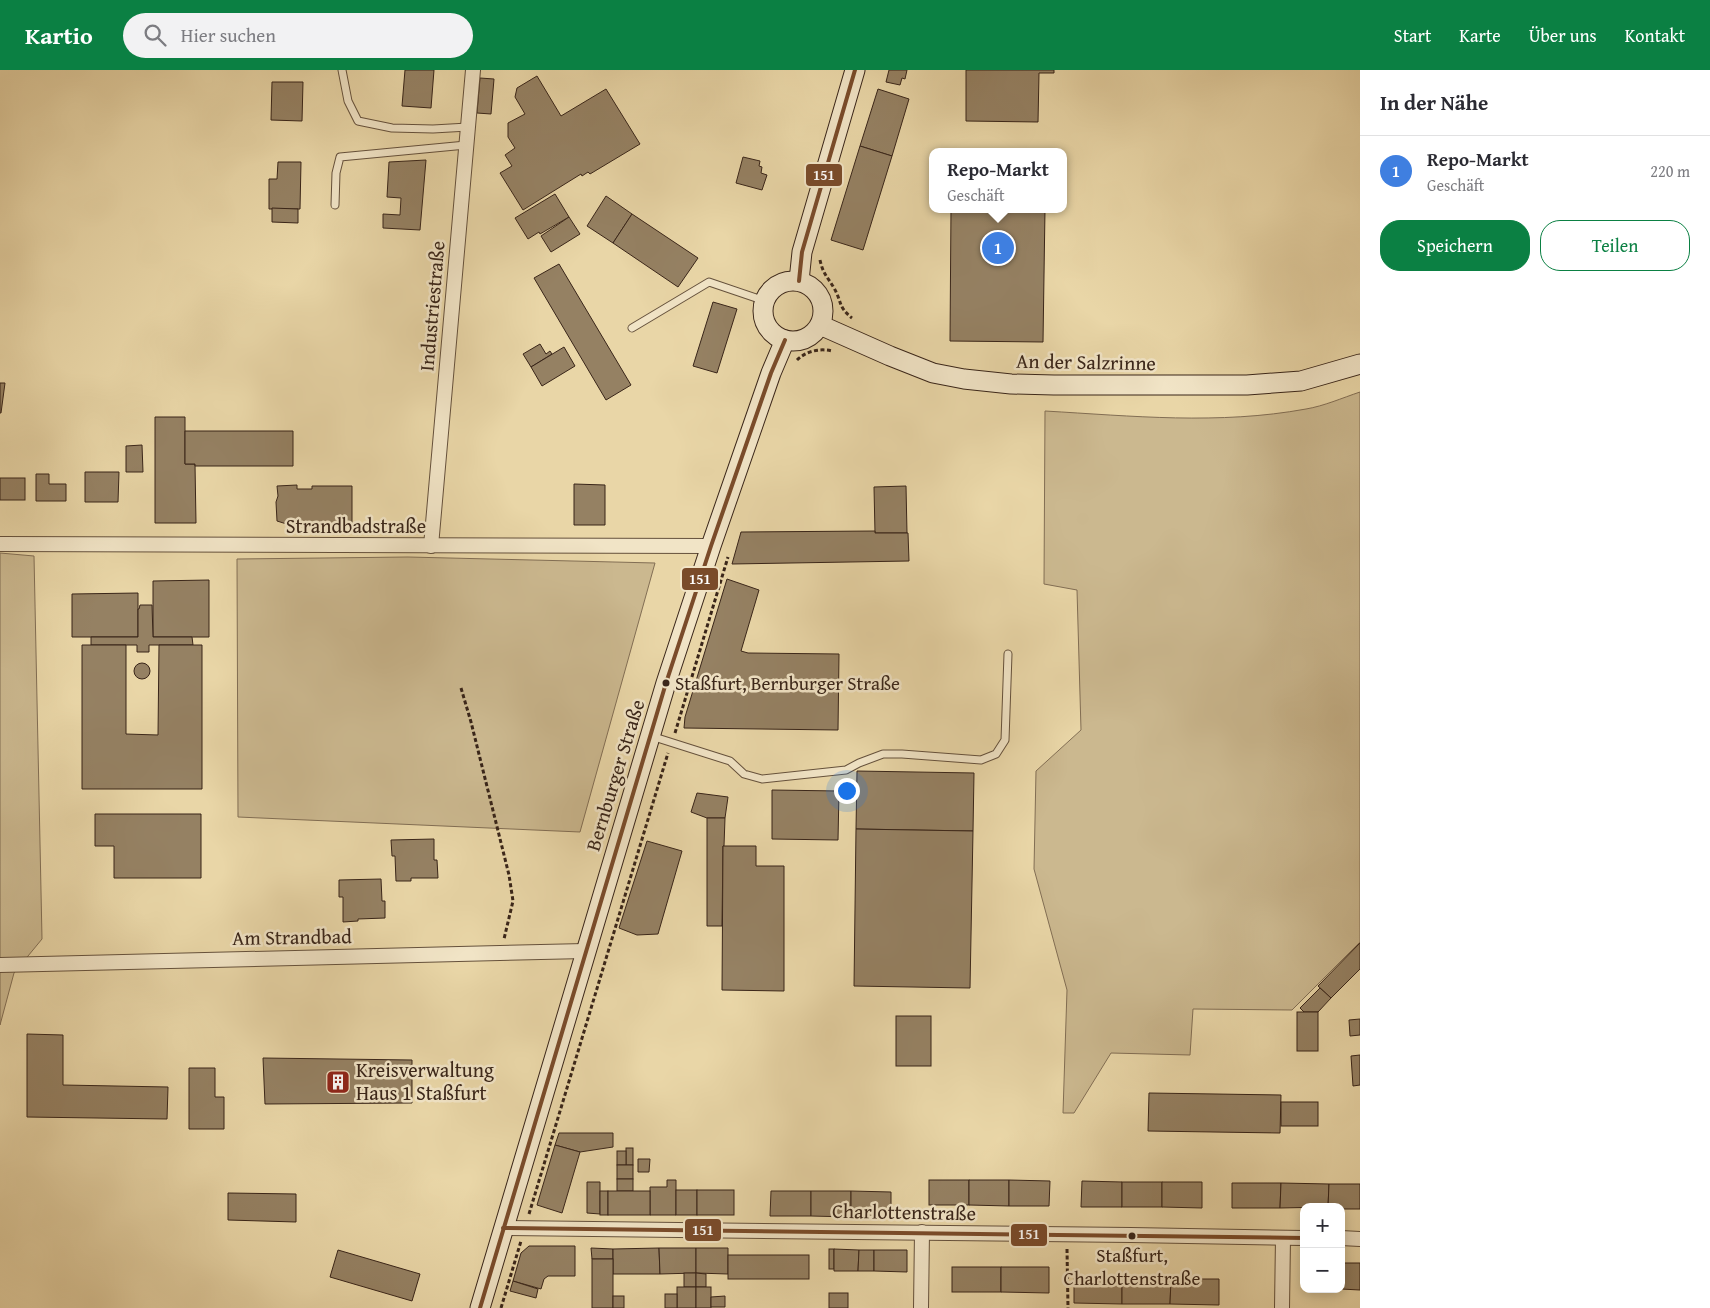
<!DOCTYPE html>
<html lang="de">
<head>
<meta charset="utf-8">
<style>
  body { margin:0; font-family:"Gentium Book Plus",serif; background:#f2f2f3; color:#2b2b33 }
  .controls { position:absolute; right:15px; bottom:15px; display:grid; overflow:hidden; border-radius:10px; box-shadow:0 2px 12px #0003 }
  .controls button { width:45px; height:45px; display:grid; place-items:center; padding:0; border:0; border-bottom:1px solid #e1e1e2; background:#fff; color:#2b2b33; font:25px sans-serif }
  .you { position:absolute; left:846px; top:720px; width:18px; height:18px; margin:-12px; border:4px solid #fff; border-radius:50%; background:#1a73e8; box-shadow:0 0 0 8px #1a73e833 }
  .badge { display:grid; place-items:center; width:32px; height:32px; border-radius:50%; background:#0b8043; color:#fff; font-size:16px; font-weight:700 }
  .pin { position:absolute; translate:-50% -50%; border:2px solid #fff; box-shadow:0 1px 5px #0006 }
  .popup { position:absolute; left:929px; top:78px; width:138px; height:65px; box-sizing:border-box; display:grid; place-content:center; border-radius:10px; background:#fff; filter:drop-shadow(0 1px 4px #0005); font-size:16px; white-space:nowrap; color:#7c7c81 }
  .popup b { font-size:19px; color:#2b2b33 }
  .popup::after { content:''; position:absolute; left:50%; top:100%; margin-left:-10px; border:10px solid transparent; border-top-color:#fff }
  .list { margin:0; padding:0; list-style:none }
  h2 { display:flex; justify-content:space-between; align-items:center; height:65px; margin:0; padding:0 20px; font-size:21px }
  h2 small { font-size:16px; font-weight:400; color:#7c7c81 }
  .list li { display:grid; grid-template-columns:32px 1fr auto; gap:15px; align-items:center; box-sizing:border-box; height:70px; padding:0 20px; border-top:1px solid #e1e1e2 }
  .list b { display:block; font-size:19px; white-space:nowrap }
  .list p { margin:0; font-size:16px; white-space:nowrap; color:#7c7c81 }
  .list em { font-size:16px; font-style:normal; color:#7c7c81 }
  .actions { display:flex; gap:10px; padding:15px 20px }
  .actions a { flex:1; padding:11px 0; border:1px solid #0b8043; border-radius:20px; text-align:center; font-size:18px; color:#0b8043 }
  .actions .main { background:#0b8043; color:#fff }
  .icon { flex:none; width:28px; height:28px; fill:none; stroke:currentColor; stroke-width:2; stroke-linecap:round; stroke-linejoin:round }
  .map { position:relative; flex:none; width:1360px; height:1238px; overflow:hidden }
  header { display:flex; align-items:center; gap:30px; box-sizing:border-box; height:70px; padding:0 25px; background:#0b8043; color:#fff }
  header strong { font-size:24px }
  nav { display:flex; gap:28px; margin-inline-start:auto; font-size:18px }
  .search { width:350px; height:45px; background:#f2f2f3; display:flex; align-items:center; gap:12px; box-sizing:border-box; padding:0 18px; border-radius:28px; color:#7c7c81; font-size:19px }
  main { display:flex }
  aside { flex:1; background:#fff }
  .map>svg:first-child { display:block }
</style>
</head>
<body>
<header>
<strong>Kartio</strong>
<div class="search"><svg class="icon" aria-label="search" viewBox="0 0 24 24"><circle cx="10" cy="10" r="6"/><path d="M15 15l6 6"/></svg>Hier suchen</div>
<nav><a>Start</a><a>Karte</a><a>Über uns</a><a>Kontakt</a></nav>
</header>
<main>
<div class="map">
<svg width="1360" height="1238" viewBox="0 0 1360 1238">
  <rect width="100%" height="100%" fill="#e9d6a7"/>
  <filter id="stains"><feTurbulence type="fractalNoise" baseFrequency=".004" numOctaves="4"/><feColorMatrix values="0 0 0 0 .2 0 0 0 0 .09 0 0 0 0 .02 0 0 0 .5 -.17"/></filter>
  <radialGradient id="worn" r=".72"><stop offset=".6" stop-color="#630" stop-opacity="0"/><stop offset="1" stop-color="#630" stop-opacity=".3"/></radialGradient>
  <g fill="#cbb88f" stroke="#826e54">
    <path d="M1360 322V872L1292 940 1193 939 1190 985 1111 983 1074 1043H1063L1067 920 1034 799 1036 701 1081 660 1077 520 1044 514 1045 341C1132 346 1219 355 1306 339 1324 336 1342 328 1360 322Z"/>
    <polygon points="0,483 34,486 42,869 14,903 0,955"/>
    <polygon points="408,487 655,493 580,762 238,747 237,489"/>
  </g>
  <g fill="#958163" stroke="#392519">
    <polygon points="405,0 434,0 431,38 402,36"/>
    <polygon points="889,0 907,0 905,9 902,8 900,15 886,12"/>
    <polygon points="966,0 1054,0 1054,3 1039,3 1038,52 966,51"/>
    <polygon points="537,6 561,46 606,19 640,74 590,104 588,102 582,106 581,104 523,140 500,103 512,96 505,85 515,78 508,67 508,53 525,44 515,27 517,18"/>
    <polygon points="480,8 494,9 491,44 477,43"/>
    <polygon points="272,12 303,12 302,51 271,50"/>
    <polygon points="878,19 909,29 892,86 860,76"/>
    <polygon points="860,76 892,86 863,180 831,170"/>
    <polygon points="743,87 760,91 759,96 762,97 761,103 767,105 762,120 736,113"/>
    <polygon points="426,90 420,160 383,158 383,144 400,145 401,128 387,127 389,92"/>
    <polygon points="278,92 301,92 300,139 269,139 269,109 277,109"/>
    <polygon points="555,124 569,147 540,164 539,162 528,169 515,148"/>
    <polygon points="606,126 632,144 613,173 587,156"/>
    <polygon points="272,138 298,139 298,153 272,152"/>
    <polygon points="951,139 1045,139 1043,272 950,271"/>
    <polygon points="632,144 698,188 678,217 613,173"/>
    <polygon points="569,147 580,164 551,182 541,166"/>
    <polygon points="559,194 631,315 606,330 534,208"/>
    <polygon points="713,232 737,239 717,303 693,296"/>
    <polygon points="540,274 546,284 550,281 552,284 531,297 523,284"/>
    <polygon points="564,277 575,296 542,316 531,297"/>
    <polygon points="0,313 5,313 1,343 0,343"/>
    <polygon points="155,347 185,347 185,394 195,394 196,453 155,453"/>
    <polygon points="185,361 293,361 293,396 195,396 195,394 185,394"/>
    <polygon points="142,375 143,402 126,402 126,376"/>
    <polygon points="85,402 119,402 118,432 85,432"/>
    <polygon points="36,404 49,404 49,414 66,414 66,431 36,431"/>
    <rect x="0" y="408" width="25" height="22"/>
    <polygon points="574,414 605,415 605,455 574,455"/>
    <polygon points="297,415 297,419 312,419 312,416 352,416 352,457 312,457 312,453 293,456 277,451 276,432 278,426 277,416"/>
    <polygon points="906,416 907,463 875,463 874,417"/>
    <polygon points="875,461 875,463 908,463 909,491 732,494 741,462"/>
    <polygon points="727,509 759,520 741,581 748,583 839,584 838,660 684,658 685,647"/>
    <polygon points="209,510 209,567 153,567 153,511"/>
    <polygon points="138,523 138,567 72,567 72,524"/>
    <polygon points="140,535 152,535 153,567 192,567 193,575 149,575 149,582 137,582 137,575 91,575 91,567 138,567 138,539 139,539"/>
    <polygon points="82,575 126,575 126,664 158,665 159,575 202,575 202,719 82,719"/>
    <circle cx="142" cy="601" r="8"/>
    <polygon points="857,701 974,703 973,761 856,759"/>
    <polygon points="772,720 839,721 838,770 772,769"/>
    <polygon points="697,723 728,727 725,748 707,748 691,742"/>
    <polygon points="95,744 201,744 201,808 114,808 114,776 95,776"/>
    <polygon points="707,748 725,748 724,776 723,776 722,856 707,856"/>
    <polygon points="856,759 973,761 970,918 854,916"/>
    <polygon points="434,769 434,790 437,790 438,808 411,808 411,811 396,811 395,786 392,786 391,770"/>
    <polygon points="647,771 682,781 658,864 637,865 619,858"/>
    <polygon points="723,776 756,776 756,796 784,796 784,921 722,920"/>
    <polygon points="381,809 382,831 385,831 385,848 358,849 358,851 343,852 343,827 339,827 339,810"/>
    <polygon points="1360,873 1360,899 1331,928 1318,916"/>
    <polygon points="1320,918 1331,928 1318,942 1304,942 1300,938"/>
    <rect x="1297" y="942" width="21" height="39"/>
    <rect x="896" y="946" width="35" height="50"/>
    <polygon points="1360,949 1360,965 1350,966 1349,950"/>
    <polygon points="27,964 63,965 63,1015 168,1017 167,1049 27,1047"/>
    <polygon points="1360,985 1360,1015 1353,1016 1351,986"/>
    <polygon points="263,988 412,990 412,1033 265,1034"/>
    <polygon points="189,998 215,998 215,1027 224,1027 224,1059 189,1059"/>
    <polygon points="1149,1023 1281,1025 1280,1063 1148,1061"/>
    <rect x="1281" y="1032" width="37" height="24"/>
    <polygon points="559,1063 613,1063 613,1077 580,1082 555,1075"/>
    <polygon points="555,1075 580,1082 562,1143 537,1135"/>
    <rect x="626" y="1078" width="7" height="17"/>
    <rect x="617" y="1081" width="9" height="14"/>
    <polygon points="638,1089 650,1089 649,1102 638,1102"/>
    <rect x="617" y="1095" width="16" height="14"/>
    <rect x="617" y="1109" width="16" height="12"/>
    <polygon points="667,1110 676,1110 676,1145 650,1145 650,1117 667,1117"/>
    <rect x="929" y="1110" width="40" height="25"/>
    <polygon points="969,1110 1009,1110 1009,1136 969,1135"/>
    <polygon points="1009,1110 1050,1111 1049,1136 1009,1136"/>
    <polygon points="1082,1111 1122,1112 1122,1137 1081,1137"/>
    <polygon points="587,1112 600,1112 600,1144 587,1143"/>
    <rect x="1122" y="1112" width="40" height="25"/>
    <polygon points="1162,1112 1202,1112 1202,1138 1162,1137"/>
    <polygon points="1232,1113 1281,1113 1280,1138 1232,1138"/>
    <polygon points="1281,1113 1329,1114 1328,1137 1280,1138"/>
    <polygon points="1329,1114 1360,1114 1360,1139 1341,1139 1341,1137 1328,1137"/>
    <rect x="676" y="1120" width="21" height="25"/>
    <rect x="697" y="1120" width="37" height="25"/>
    <rect x="600" y="1121" width="8" height="24"/>
    <rect x="608" y="1121" width="42" height="24"/>
    <polygon points="771,1121 811,1121 811,1146 770,1146"/>
    <polygon points="811,1121 851,1121 851,1147 811,1146"/>
    <polygon points="851,1121 891,1122 891,1147 851,1147"/>
    <polygon points="228,1123 296,1124 296,1152 228,1150"/>
    <polygon points="529,1176 575,1176 575,1206 548,1206 544,1209 541,1219 513,1211 521,1183"/>
    <polygon points="591,1178 613,1179 613,1189 592,1189"/>
    <polygon points="659,1178 660,1204 613,1204 613,1179"/>
    <polygon points="659,1178 696,1178 696,1203 660,1204"/>
    <polygon points="696,1178 728,1178 728,1204 696,1203"/>
    <rect x="829" y="1179" width="5" height="20"/>
    <polygon points="834,1179 859,1180 858,1201 834,1201"/>
    <polygon points="338,1180 420,1204 412,1231 330,1207"/>
    <polygon points="859,1180 874,1180 874,1201 858,1201"/>
    <polygon points="874,1180 907,1180 907,1202 874,1201"/>
    <rect x="728" y="1185" width="81" height="24"/>
    <rect x="592" y="1189" width="21" height="49"/>
    <polygon points="1341,1193 1360,1193 1360,1220 1341,1219"/>
    <rect x="952" y="1197" width="49" height="25"/>
    <polygon points="1001,1197 1049,1197 1049,1223 1001,1222"/>
    <rect x="684" y="1203" width="12" height="14"/>
    <polygon points="696,1203 706,1204 706,1217 696,1217"/>
    <polygon points="1074,1208 1122,1208 1122,1234 1074,1233"/>
    <polygon points="1122,1208 1171,1209 1170,1234 1122,1234"/>
    <polygon points="1171,1209 1219,1209 1219,1235 1170,1234"/>
    <polygon points="513,1211 538,1219 536,1228 510,1221"/>
    <rect x="677" y="1217" width="19" height="21"/>
    <rect x="696" y="1217" width="15" height="21"/>
    <rect x="829" y="1223" width="19" height="15"/>
    <rect x="665" y="1224" width="12" height="14"/>
    <rect x="613" y="1226" width="11" height="12"/>
    <polygon points="725,1226 725,1237 711,1237 711,1227"/>
  </g>
  <g fill="none" stroke-linecap="round" stroke-linejoin="round">
    <g stroke="#65513c" stroke-width="9">
      <g id="lane">
        <polyline points="342,0 348,31 358,51 392,58 433,59 468,57"/>
        <polyline points="335,135 336,103 340,87 466,75"/>
        <polyline points="632,258 709,212 765,231"/>
        <polyline points="651,666 730,691 744,704 762,709 846,700 859,693 883,684 902,684 981,690 996,684 1005,670 1008,584"/>
      </g>
    </g>
    <g stroke="#65513c" stroke-width="16">
      <g id="street">
        <polyline points="0,474 711,476"/>
        <polyline points="431,476 473,0"/>
        <polyline points="0,895 585,881"/>
        <polyline points="503,1158 1131,1165 1304,1168"/>
        <polyline points="1341,1168 1360,1169"/>
        <polyline points="921,1238 922,1162"/>
        <polyline points="1282,1238 1283,1168"/>
      </g>
    </g>
    <g stroke="#392519" stroke-width="21">
      <g id="secondary">
        <circle cx="793" cy="241" r="30"/>
        <polyline points="799,211 802,182 855,0"/>
        <polyline points="820,255 890,286 933,303 964,309 1011,314 1054,315 1247,315 1301,311 1360,294"/>
        <polyline points="480,1238 666,613 711,476 771,303 785,270"/>
      </g>
    </g>
    <g stroke="#392519" stroke-width="3" stroke-dasharray="4 2.5" stroke-linecap="butt">
      <path d="M820 190C823 204 827 206 834 218 842 232 838 237 852 248"/>
      <path d="M797 290C806 281 820 278 832 281"/>
      <polyline points="461,618 471,652 509,805 513,831 504,869"/>
      <polyline points="675,663 728,487"/>
      <polyline points="529,1144 668,683"/>
      <polyline points="1067,1179 1068,1238"/>
      <polyline points="501,1238 521,1171"/>
    </g>
    <use href="#lane" stroke="#f1e4c6" stroke-width="7"/>
    <use href="#street" stroke="#f1e4c6" stroke-width="14"/>
    <use href="#secondary" stroke="#f1e4c6" stroke-width="19"/>
    <g stroke="#f1e4c6" stroke-width="8">
      <g id="bus-1">
        <polyline points="799,211 802,182 855,0"/>
        <polyline points="503,1158 1304,1168"/>
        <polyline points="480,1238 666,613 711,476 771,303 785,270"/>
      </g>
    </g>
    <use href="#bus-1" stroke="#7a4b2a" stroke-width="4"/>
  </g>
  <defs>
    <g id="building-square" transform="scale(1.25)"><rect x="-9" y="-9" width="18" height="18" rx="4" fill="#8f2418" stroke="#f1e4c6"/><path d="M-4-6H4V6H1V3H-1V6H-4ZM-2.5-4.3h1.7v1.8h-1.7ZM.8-4.3h1.7v1.8H.8ZM-2.5-1h1.7V.8h-1.7ZM.8-1h1.7V.8H.8Z" fill="#fff"/></g>
  </defs>
  <g fill-rule="evenodd">
    <use href="#building-square" x="338" y="1012"/>
  </g>
  <g fill="#392519" stroke="#f1e4c6" stroke-width="2">
    <circle cx="666" cy="613" r="4.5"/>
    <circle cx="1132" cy="1166" r="4.5"/>
  </g>
  <g text-anchor="middle" stroke-width="5" stroke-linejoin="round" paint-order="stroke">
    <g font-size="19" fill="#392519" stroke="#f1e4c6" text-anchor="start">
      <text x="675" y="620">Staßfurt, Bernburger Straße</text>
      <text x="1132" y="1192" text-anchor="middle">Staßfurt,<tspan x="1132" dy="23">Charlottenstraße</tspan></text>
    </g>
    <g font-size="20" fill="#392519" stroke="#f1e4c6">
      <text transform="translate(432 236) rotate(-85)" y="7">Industriestraße</text>
      <text transform="translate(1086 292) rotate(1)" y="7">An der Salzrinne</text>
      <text x="356" y="463">Strandbadstraße</text>
      <text transform="translate(615 705) rotate(-73)" y="7">Bernburger Straße</text>
      <text transform="translate(292 867) rotate(-1)" y="7">Am Strandbad</text>
      <text transform="translate(904 1142) rotate(1)" y="7">Charlottenstraße</text>
    </g>
    <g font-size="20" fill="#392519" stroke="#f1e4c6" text-anchor="start">
      <text x="356" y="1007">Kreisverwaltung<tspan x="356" dy="23">Haus 1 Staßfurt</tspan></text>
    </g>
  </g>
  <g stroke="#f1e4c6" stroke-width="2">
    <rect x="805" y="93" width="38" height="24" rx="5" fill="#7a4b2a"/>
    <rect x="681" y="497" width="38" height="24" rx="5" fill="#7a4b2a"/>
    <rect x="684" y="1148" width="38" height="24" rx="5" fill="#7a4b2a"/>
    <rect x="1010" y="1153" width="38" height="24" rx="5" fill="#7a4b2a"/>
  </g>
  <g font-size="14" text-anchor="middle" font-weight="bold" fill="#fff">
    <text x="824" y="110">151</text>
    <text x="700" y="514">151</text>
    <text x="703" y="1165">151</text>
    <text x="1029" y="1169">151</text>
  </g>
  <rect width="100%" height="100%" filter="url(#stains)"/>
  <rect width="100%" height="100%" fill="url(#worn)"/>
</svg>
<div class="controls">
<button>+</button>
<button>−</button>
</div>
<div class="you"></div>
<div class="pin badge" style="left:998px;top:178px;background:#3f7fe0">1</div>
<div class="popup"><b>Repo-Markt</b>Geschäft</div>
</div>
<aside>
<h2>In der Nähe<small></small></h2>
<ul class="list">
<li><span class="badge" style="background:#3f7fe0">1</span><div><b>Repo-Markt</b><p>Geschäft</p></div><em>220 m</em></li>
</ul>
<div class="actions"><a class="main">Speichern</a><a>Teilen</a></div>
</aside>
</main>
</body>
</html>
